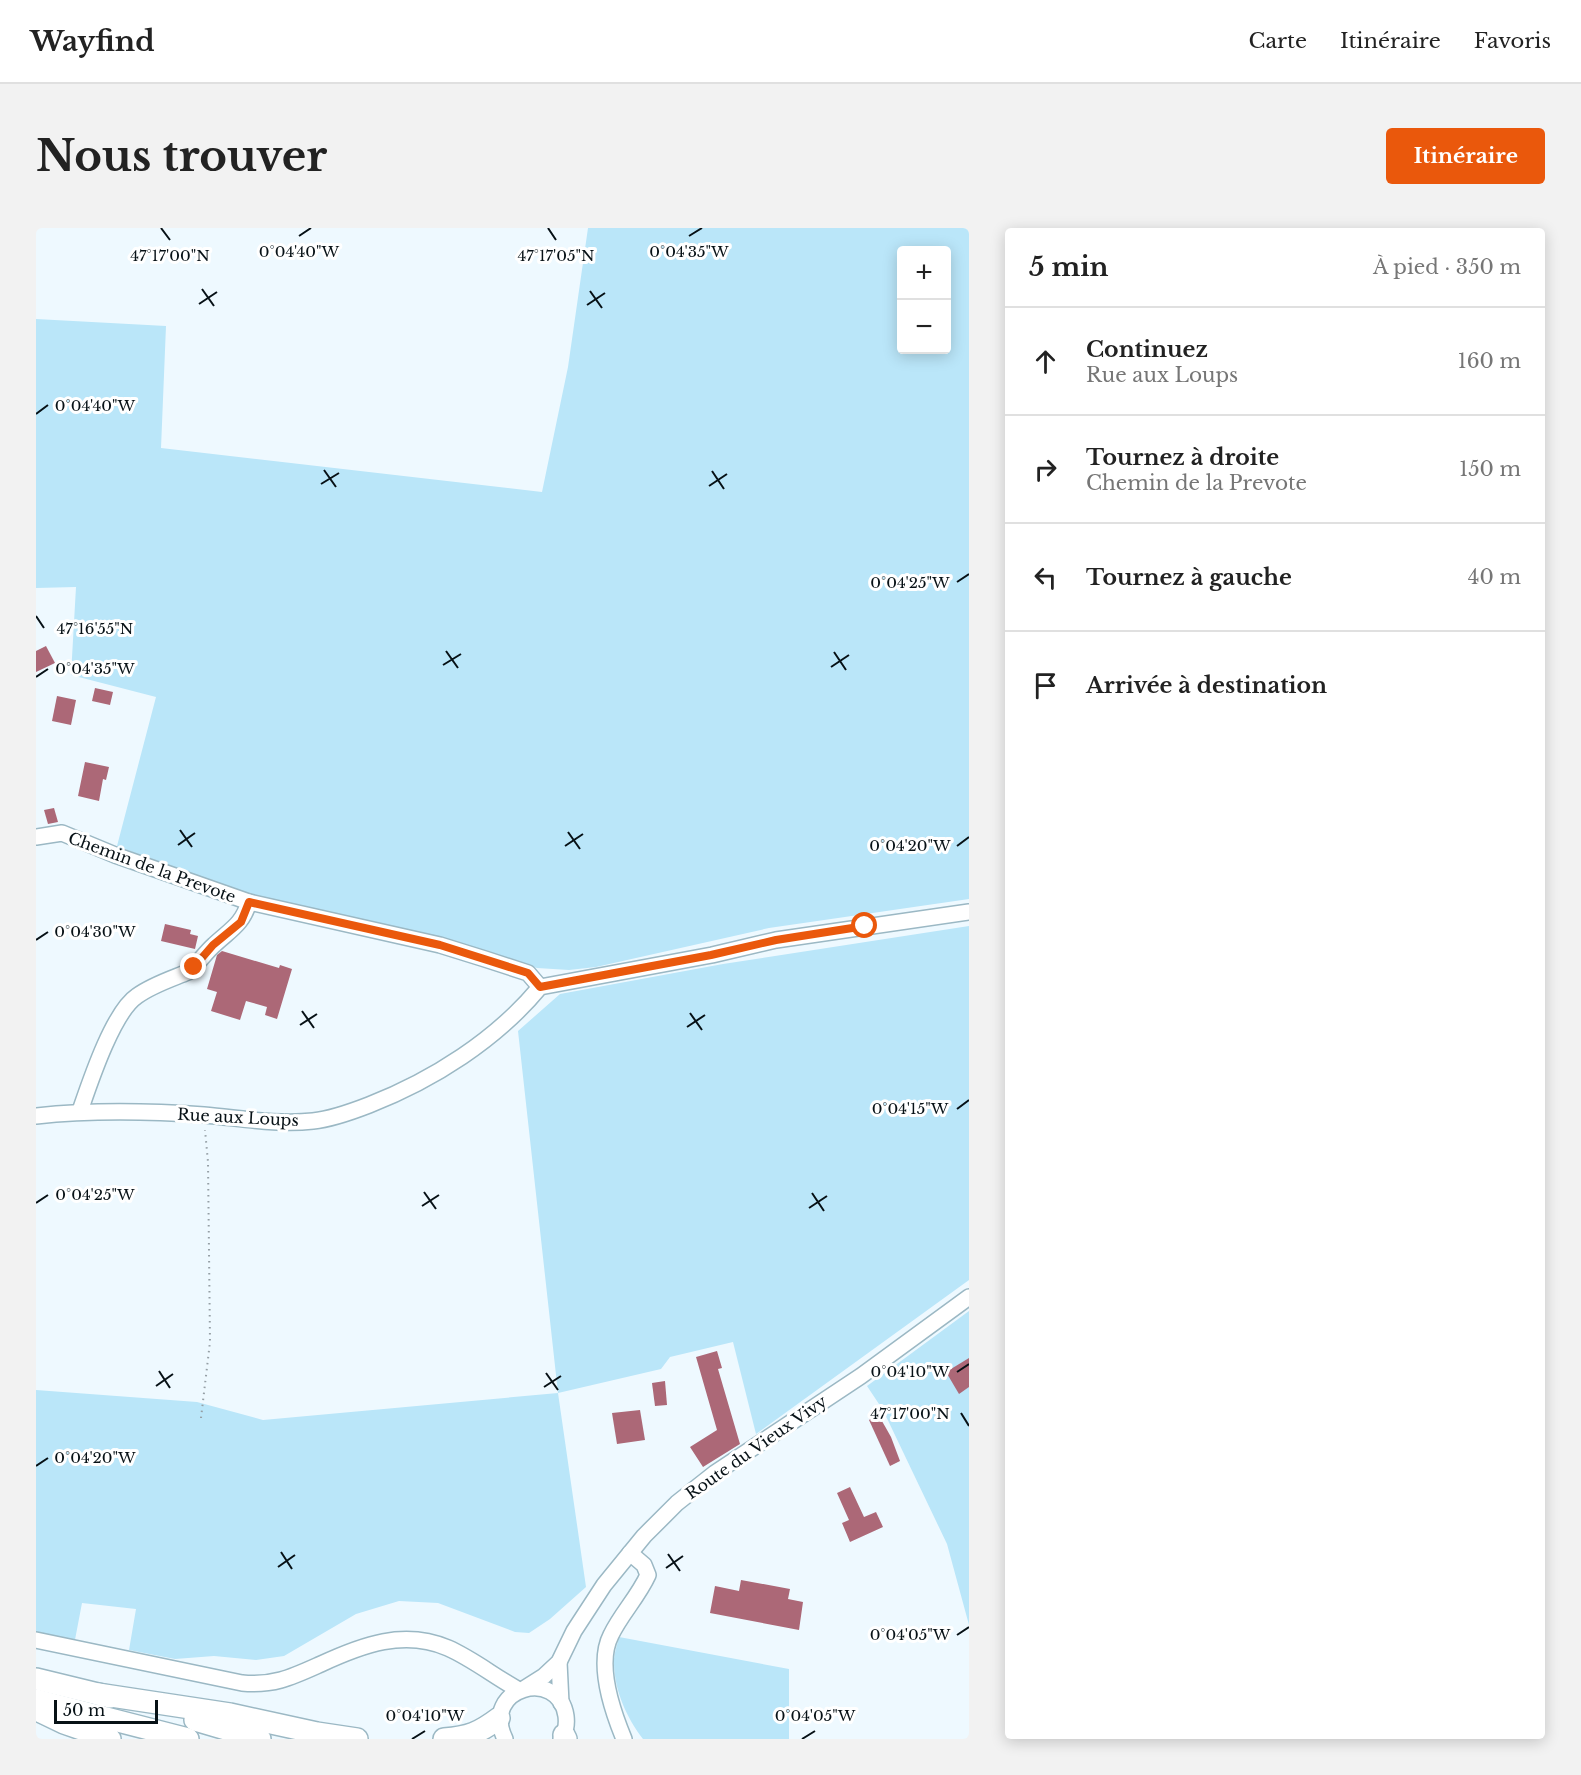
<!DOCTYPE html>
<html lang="fr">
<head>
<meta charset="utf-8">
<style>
  body { margin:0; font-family:"Libre Baskerville",serif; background:#f2f2f2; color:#222 }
  .controls { position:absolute; right:18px; top:18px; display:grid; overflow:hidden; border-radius:6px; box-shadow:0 3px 15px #0003 }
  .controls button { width:54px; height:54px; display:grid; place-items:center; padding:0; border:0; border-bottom:2px solid #e0e0e0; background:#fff; color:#222; font:30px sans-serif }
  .scale { position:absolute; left:18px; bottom:15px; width:104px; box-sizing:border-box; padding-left:6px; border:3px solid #071116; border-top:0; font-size:16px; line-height:21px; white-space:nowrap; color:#071116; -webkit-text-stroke:4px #fff; paint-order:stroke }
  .stop { position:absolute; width:18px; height:18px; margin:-14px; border:4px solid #ea580c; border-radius:50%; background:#fff }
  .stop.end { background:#ea580c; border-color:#fff; box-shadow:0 2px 6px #0008 }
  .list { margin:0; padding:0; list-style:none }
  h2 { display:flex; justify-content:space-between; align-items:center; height:78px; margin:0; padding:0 24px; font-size:26px }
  h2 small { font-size:20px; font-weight:400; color:#767676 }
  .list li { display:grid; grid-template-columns:39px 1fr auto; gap:18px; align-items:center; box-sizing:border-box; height:108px; padding:0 24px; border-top:2px solid #e0e0e0 }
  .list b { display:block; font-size:22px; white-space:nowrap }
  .list p { margin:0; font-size:20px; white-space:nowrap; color:#767676 }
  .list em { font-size:20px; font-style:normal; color:#767676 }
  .icon { flex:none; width:33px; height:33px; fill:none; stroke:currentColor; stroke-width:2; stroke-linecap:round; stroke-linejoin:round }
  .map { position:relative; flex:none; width:933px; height:1511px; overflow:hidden; border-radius:6px }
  header { display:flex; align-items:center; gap:36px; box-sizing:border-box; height:84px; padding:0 30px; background:#fff; border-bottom:2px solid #e0e0e0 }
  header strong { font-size:28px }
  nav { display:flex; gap:33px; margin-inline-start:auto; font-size:21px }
  .intro { display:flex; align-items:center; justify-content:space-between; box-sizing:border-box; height:144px; padding:0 36px }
  h1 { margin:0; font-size:42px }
  .button { padding:15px 27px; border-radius:6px; background:#ea580c; color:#fff; font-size:21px; font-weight:700 }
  main { display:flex; gap:36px; padding:0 36px }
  aside { flex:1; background:#fff; border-radius:6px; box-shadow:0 3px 15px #0003 }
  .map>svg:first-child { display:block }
</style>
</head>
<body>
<header>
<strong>Wayfind</strong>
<nav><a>Carte</a><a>Itinéraire</a><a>Favoris</a></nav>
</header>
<div class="intro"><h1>Nous trouver</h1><a class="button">Itinéraire</a></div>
<main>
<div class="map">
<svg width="933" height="1511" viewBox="0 0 933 1511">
  <rect width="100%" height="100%" fill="#eef9ff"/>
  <g fill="#bae6f9" fill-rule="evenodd">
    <path d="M552 0H933V671L733 700 560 739 533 742 501 740 404 710 200 664 81 618 120 469 35 447 40 359 0 360V91L130 98 125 220 506 264 532 139ZM866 22H910V122H866Z"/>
    <polygon points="933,698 933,1052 720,1206 697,1114 634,1129 625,1141 522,1165 550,1359 514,1391 493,1405 479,1404 402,1375 363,1373 320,1386 248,1428 220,1432 178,1428 139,1431 93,1422 100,1381 46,1375 38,1417 0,1406 0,1162 161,1174 227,1192 522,1165 482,803 524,766 687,736"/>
    <polygon points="933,1083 933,1397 911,1316 847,1182 831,1158"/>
    <path d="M583 1409 753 1441V1511H607C591 1490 579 1464 578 1437 577 1428 581 1418 583 1409Z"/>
  </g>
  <g fill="#ac6877">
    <polygon points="10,418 19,435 0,444 0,423"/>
    <polygon points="59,460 77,464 74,477 56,473"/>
    <polygon points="21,468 40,472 35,497 16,493"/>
    <polygon points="49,534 73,539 70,552 67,551 63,573 42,568"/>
    <polygon points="18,580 22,594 12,596 8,582"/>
    <polygon points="129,696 155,702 154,706 162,708 159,721 125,713"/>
    <polygon points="186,723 243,740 244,737 256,741 241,791 229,787 231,779 210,773 204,792 175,783 181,764 171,761 181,727"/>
    <polygon points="681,1123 686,1140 682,1141 704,1216 667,1239 654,1219 681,1202 660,1129"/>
    <polygon points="933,1130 933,1159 923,1166 910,1144"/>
    <polygon points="629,1153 631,1177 619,1178 616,1155"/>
    <polygon points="604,1182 609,1212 581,1216 576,1185"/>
    <polygon points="842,1186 855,1209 864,1233 854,1238 833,1192"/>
    <polygon points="814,1259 828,1289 840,1284 847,1299 814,1314 806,1295 813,1292 801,1265"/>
    <polygon points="705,1352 754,1361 752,1371 767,1374 763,1402 674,1385 679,1358 703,1363"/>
  </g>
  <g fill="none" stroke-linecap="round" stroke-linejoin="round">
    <g stroke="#9bb8c4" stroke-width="18">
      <g id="minor">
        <polyline points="0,609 26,605 79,627 213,674 404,717 449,731 492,745 504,759"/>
        <path d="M44 883C54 854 77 784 101 768 116 757 135 751 152 744 162 736 169 725 178 717 195 701 206 697 213 674"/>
        <path d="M0 888C56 882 111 883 168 887 204 890 241 897 277 893 296 891 315 884 333 877 397 852 460 812 504 759L676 727 740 712 933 684"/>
        <path d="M0 1412 206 1455C238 1458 256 1449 285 1436 326 1417 368 1401 412 1420 437 1431 459 1449 483 1462"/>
        <polyline points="523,1434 525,1475"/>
        <polyline points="489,1460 508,1448 523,1434 538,1403 568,1357 608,1308 641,1275 679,1245 825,1148 933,1069"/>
        <path d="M469 1511C444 1459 523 1439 530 1488 531 1496 530 1504 525 1511"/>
        <path d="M588 1511C576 1482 560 1436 575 1407 585 1386 602 1369 612 1347L608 1337 594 1325"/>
      </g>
    </g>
    <g stroke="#9bb8c4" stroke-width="24">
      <g id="highway">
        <polyline points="0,1451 74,1469"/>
        <polyline points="62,1466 194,1486 281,1505 321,1511"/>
        <polyline points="0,1472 152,1511"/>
        <polyline points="1,1482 28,1495 74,1511"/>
        <polyline points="159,1492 224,1511"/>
        <polyline points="528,1507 530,1511"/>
        <path d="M408 1511C433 1509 443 1505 463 1490"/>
      </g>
    </g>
    <polyline stroke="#959fa5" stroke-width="2" stroke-dasharray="1.5 4.5" stroke-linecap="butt" points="165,1190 174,1114 172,934 169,902"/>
    <use href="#minor" stroke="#fff" stroke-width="15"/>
    <use href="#highway" stroke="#fff" stroke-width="21"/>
  </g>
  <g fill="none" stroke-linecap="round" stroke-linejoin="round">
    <polyline stroke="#ea580c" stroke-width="8" points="158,739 177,717 205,694 213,674 404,717 492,745 504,759 675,727 740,712 829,698"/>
  </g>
  <path fill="none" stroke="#071116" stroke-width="2" d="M125 0 134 12M512 0 520 12M263 8 275 0M653 8 666 0M166 61 178 78M554 63 566 80M163 76 181 64M551 77 569 65M0 186 12 177M288 242 300 259M676 243 688 261M285 256 303 245M673 258 691 246M921 354 933 346M0 388 8 400M410 423 422 440M798 424 810 442M407 437 425 426M795 439 813 427M0 449 12 441M144 602 156 619M532 604 544 621M142 617 159 605M529 618 547 606M921 618 933 609M0 712 12 704M266 783 278 800M654 785 666 802M264 797 281 786M651 799 669 787M921 881 933 872M388 964 400 981M776 965 788 983M0 975 12 967M386 978 403 967M773 980 791 968M123 1143 134 1160M921 1144 933 1136M510 1145 522 1162M120 1158 137 1146M508 1159 525 1148M925 1185 933 1198M0 1238 12 1230M245 1324 256 1341M632 1326 644 1343M242 1339 259 1327M630 1340 647 1328M921 1407 933 1399M376 1511 389 1503M766 1511 779 1503"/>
  <g text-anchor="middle" stroke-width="6" stroke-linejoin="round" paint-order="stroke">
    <g font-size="16" fill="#071116" stroke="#fff">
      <text transform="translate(116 639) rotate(20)" y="6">Chemin de la Prevote</text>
      <text transform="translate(202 889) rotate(3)" y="6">Rue aux Loups</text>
      <text transform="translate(720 1219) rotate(-35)" y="6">Route du Vieux Vivy</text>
    </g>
  </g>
  <g font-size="15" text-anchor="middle" fill="#071116" stroke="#fff" stroke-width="6" stroke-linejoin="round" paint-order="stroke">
    <text x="263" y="29">0°04'40"W</text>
    <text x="653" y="29">0°04'35"W</text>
    <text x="520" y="33">47°17'05"N</text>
    <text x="134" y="33">47°17'00"N</text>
    <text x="59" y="183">0°04'40"W</text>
    <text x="874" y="360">0°04'25"W</text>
    <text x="59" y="406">47°16'55"N</text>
    <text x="59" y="446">0°04'35"W</text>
    <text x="874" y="623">0°04'20"W</text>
    <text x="59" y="709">0°04'30"W</text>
    <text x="874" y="886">0°04'15"W</text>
    <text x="59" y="972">0°04'25"W</text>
    <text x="874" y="1149">0°04'10"W</text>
    <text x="874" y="1191">47°17'00"N</text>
    <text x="59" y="1235">0°04'20"W</text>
    <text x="874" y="1412">0°04'05"W</text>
    <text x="389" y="1493">0°04'10"W</text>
    <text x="779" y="1493">0°04'05"W</text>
  </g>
</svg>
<div class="controls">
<button>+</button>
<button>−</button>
</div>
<div class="scale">50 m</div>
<div class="stop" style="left:829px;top:698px"></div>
<div class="stop end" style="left:158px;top:739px"></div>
</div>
<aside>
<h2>5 min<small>À pied · 350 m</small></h2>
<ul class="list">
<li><svg class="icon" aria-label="ahead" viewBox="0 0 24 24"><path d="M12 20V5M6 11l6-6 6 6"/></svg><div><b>Continuez</b><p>Rue aux Loups</p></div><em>160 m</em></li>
<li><svg class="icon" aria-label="right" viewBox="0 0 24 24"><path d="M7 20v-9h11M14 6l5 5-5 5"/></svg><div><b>Tournez à droite</b><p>Chemin de la Prevote</p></div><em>150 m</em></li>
<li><svg class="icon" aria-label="left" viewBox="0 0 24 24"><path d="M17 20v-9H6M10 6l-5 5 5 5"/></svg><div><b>Tournez à gauche</b></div><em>40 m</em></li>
<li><svg class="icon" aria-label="arrive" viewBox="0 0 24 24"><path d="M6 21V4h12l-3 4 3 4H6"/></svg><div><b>Arrivée à destination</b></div></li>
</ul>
</aside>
</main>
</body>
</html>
